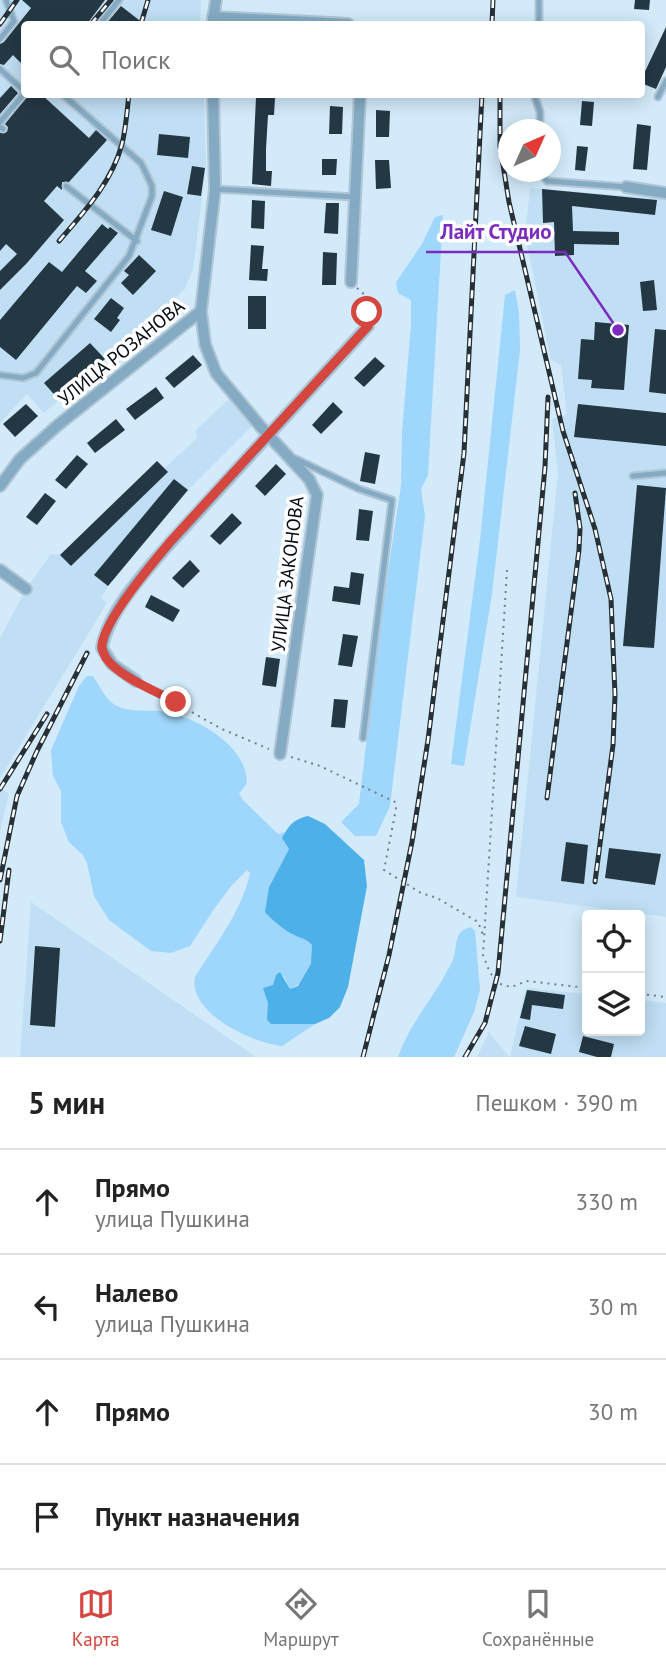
<!DOCTYPE html>
<html lang="ru">
<head>
<meta charset="utf-8">
<style>
  body { margin:0; font-family:"PT Sans",sans-serif; background:#f2f2f2; color:#222 }
  .controls { position:absolute; right:21px; bottom:21px; display:grid; overflow:hidden; border-radius:7px; box-shadow:0 4px 18px #0003 }
  .controls button { width:63px; height:63px; display:grid; place-items:center; padding:0; border:0; border-bottom:2px solid #e0e0e0; background:#fff; color:#222; font:35px sans-serif }
  .compass { position:absolute; left:498px; top:119px; width:63px; height:63px; border-radius:50%; background:#fff; box-shadow:0 4px 18px #0003; rotate:45deg }
  .stop { position:absolute; width:21px; height:21px; margin:-16px; border:5px solid #d5463f; border-radius:50%; background:#fff }
  .stop.end { background:#d5463f; border-color:#fff; box-shadow:0 2px 7px #0008 }
  .list { margin:0; padding:0; list-style:none }
  h2 { display:flex; justify-content:space-between; align-items:center; height:91px; margin:0; padding:0 28px; font-size:30px }
  h2 small { font-size:23px; font-weight:400; color:#767676 }
  .list li { display:grid; grid-template-columns:46px 1fr auto; gap:21px; align-items:center; box-sizing:border-box; height:105px; padding:0 28px; border-top:2px solid #e0e0e0 }
  .list b { display:block; font-size:26px; white-space:nowrap }
  .list p { margin:0; font-size:23px; white-space:nowrap; color:#767676 }
  .list em { font-size:23px; font-style:normal; color:#767676 }
  .icon { flex:none; width:38px; height:38px; fill:none; stroke:currentColor; stroke-width:2; stroke-linecap:round; stroke-linejoin:round }
  .map { position:relative; flex:none; width:666px; height:1057px; overflow:hidden }
  .search { position:absolute; background:#fff; box-shadow:0 4px 18px #0003; left:21px; right:21px; top:21px; height:77px; display:flex; align-items:center; gap:18px; box-sizing:border-box; padding:0 24px; border-radius:7px; color:#767676; font-size:26px }
  .sheet { height:511px; background:#fff }
  nav { display:flex; justify-content:space-around; align-items:center; box-sizing:border-box; height:98px; border-top:2px solid #e0e0e0; background:#fff; font-size:19px; color:#767676 }
  nav a { display:grid; justify-items:center; gap:4px }
  nav .on { color:#d5463f }
  .map>svg:first-child { display:block }
</style>
</head>
<body>
<div class="map">
<svg width="666" height="1057" viewBox="0 0 666 1057">
  <rect width="100%" height="100%" fill="#d2eafa"/>
  <g fill="#c0dff4">
    <polygon points="0,0 201,0 200,24 24,24 24,94 204,95 206,164 196,247 193,269 185,289 44,413 27,394 0,423"/>
    <polygon points="530,188 666,199 666,917 516,897 558,473 552,419 567,415 561,365 551,360 525,235"/>
    <polygon points="230,398 252,426 188,490 108,586 101,598 107,603 0,778 0,638 26,589 51,554 60,555 157,461 165,468 198,437 195,431"/>
    <polygon points="0,788 9,794 0,830"/>
    <polygon points="31,902 253,1055 254,1057 20,1057"/>
    <polygon points="526,988 587,994 587,1031 640,1031 640,1000 666,1003 666,1057 510,1057"/>
    <polygon points="489,1032 509,1057 477,1057"/>
  </g>
  <g fill="#9ed7fb">
    <polygon points="443,215 428,475 421,489 425,516 390,806 376,836 355,836 341,822 359,804 381,618 401,485 402,432 411,324 411,300 398,293 396,282 422,244 435,217"/>
    <polygon points="515,290 519,313 520,350 492,594 464,766 451,764 480,540 505,295"/>
    <path d="M87 676H93C100 686 105 700 117 706 134 714 154 708 171 713 202 721 247 747 247 783L239 794 243 800 278 834 285 832 283 838 289 849 269 887V916C277 921 283 929 291 933 298 937 306 936 311 943 320 958 305 984 290 989L284 976 273 985 267 1020 271 1024H315L282 1046C252 1043 188 1013 195 977 215 945 242 911 250 873L247 870 232 885 214 909 190 946 171 953 151 951 109 920 94 896 87 863 83 855 69 842 61 822V791L53 776 51 750 79 686Z"/>
    <path d="M471 927 475 931 480 990 474 1012 454 1057H398C411 1021 433 999 450 966 460 949 450 932 471 927Z"/>
  </g>
  <path fill="#4db0e8" d="M308 816 325 824 364 860 367 886 348 987 340 1007 329 1018 315 1024H271L267 1020 268 1003 263 988 273 985 276 975 280 972 290 989 298 986 311 964 312 945C306 938 300 938 292 934 283 929 271 919 265 912L269 887 289 849 282 838C289 825 294 819 308 816Z"/>
  <g fill="#243844">
    <polygon points="22,0 105,0 87,24 24,24 24,66 13,55 4,65 0,64 0,44 4,42 31,8"/>
    <polygon points="635,0 650,0 649,10 634,9"/>
    <polygon points="121,6 144,24 106,24"/>
    <polygon points="666,27 666,67 656,89 641,83 641,80"/>
    <polygon points="11,86 18,93 0,114 0,98"/>
    <polygon points="29,94 41,94 89,138 96,130 107,140 69,182 62,182 62,190 57,186 44,201 64,220 27,263 0,290 0,271 17,254 6,244 0,251 0,133 7,132 8,127 5,124"/>
    <polygon points="256,97 275,98 274,115 268,115 266,149 266,171 272,171 271,186 252,184"/>
    <polygon points="582,101 594,102 592,126 580,125"/>
    <polygon points="330,106 343,107 342,134 329,134"/>
    <polygon points="376,110 390,111 389,137 376,137"/>
    <polygon points="637,124 651,126 647,170 633,169"/>
    <polygon points="159,134 190,137 188,158 157,155"/>
    <polygon points="577,146 588,147 585,171 575,170"/>
    <polygon points="322,159 337,159 336,175 322,175"/>
    <polygon points="375,160 389,160 391,188 376,189"/>
    <polygon points="192,166 205,168 201,196 187,194"/>
    <polygon points="542,189 657,200 655,215 572,206 573,231 619,232 619,245 574,244 574,255 555,256 554,222 543,223"/>
    <polygon points="164,191 183,197 171,236 151,230"/>
    <polygon points="252,200 265,201 264,229 251,228"/>
    <polygon points="326,203 339,203 338,234 324,233"/>
    <polygon points="102,224 108,229 110,227 118,233 85,271 97,281 86,293 77,286 16,360 0,347 0,320 49,262 62,272"/>
    <polygon points="251,245 264,246 262,269 268,269 267,281 249,280"/>
    <polygon points="323,252 337,253 336,285 322,285"/>
    <polygon points="139,255 156,271 133,295 121,283 129,275 124,271"/>
    <polygon points="654,280 657,310 643,311 640,282"/>
    <rect x="248" y="296" width="18" height="33"/>
    <polygon points="111,298 124,308 117,318 120,320 111,332 94,319"/>
    <polygon points="595,322 629,325 624,390 591,388 592,380 578,379 581,339 594,340"/>
    <polygon points="655,329 666,330 666,394 649,392"/>
    <polygon points="90,343 105,359 59,400 44,383"/>
    <polygon points="193,355 202,365 174,388 165,378"/>
    <polygon points="375,357 385,366 364,387 354,378"/>
    <polygon points="156,387 164,398 135,420 126,409"/>
    <polygon points="333,402 343,412 321,434 312,425"/>
    <polygon points="26,404 38,416 15,437 3,424"/>
    <polygon points="578,404 666,413 666,446 574,437"/>
    <polygon points="116,419 125,430 95,453 87,443"/>
    <polygon points="365,452 380,455 375,484 360,481"/>
    <polygon points="77,455 88,464 66,489 55,480"/>
    <polygon points="157,461 168,472 71,566 60,555"/>
    <polygon points="276,464 286,474 265,496 255,486"/>
    <polygon points="174,479 188,490 108,586 94,575"/>
    <polygon points="637,485 666,488 654,648 623,646"/>
    <polygon points="45,493 56,501 37,525 26,517"/>
    <polygon points="359,509 373,511 369,541 356,540"/>
    <polygon points="232,513 242,523 220,545 210,536"/>
    <polygon points="190,560 200,571 183,588 172,578"/>
    <polygon points="351,572 364,574 360,605 332,601 334,586 349,588"/>
    <polygon points="151,595 180,610 173,622 145,607"/>
    <polygon points="343,634 358,636 352,667 338,665"/>
    <polygon points="266,657 280,659 276,687 262,685"/>
    <polygon points="334,699 348,700 345,728 331,727"/>
    <polygon points="566,842 588,845 584,884 561,881"/>
    <polygon points="609,848 661,854 655,885 605,878"/>
    <polygon points="35,946 60,948 55,1027 30,1025"/>
    <polygon points="527,990 565,995 563,1009 532,1005 530,1020 520,1018"/>
    <polygon points="525,1026 556,1034 551,1054 519,1046"/>
    <polygon points="583,1036 614,1044 611,1057 597,1057 579,1052"/>
  </g>
  <g fill="none" stroke-linecap="round" stroke-linejoin="round">
    <g stroke="#b1c6d5" stroke-width="9">
      <g id="service">
        <polyline points="100,24 119,0"/>
        <polyline points="539,24 539,0"/>
        <polyline points="0,39 14,21 6,0"/>
        <polyline points="0,69 24,91"/>
        <polyline points="534,94 540,112 540,130"/>
        <polyline points="658,97 666,81"/>
        <polyline points="0,122 24,94"/>
        <polyline points="0,127 3,129"/>
        <polyline points="540,172 547,181 626,187"/>
        <polyline points="66,186 137,241"/>
        <polyline points="215,189 355,197"/>
        <polyline points="0,375 23,378 36,373 129,256 152,196 152,186 141,163 62,94"/>
        <polyline points="296,459 359,489 392,500 363,738"/>
        <polyline points="633,476 666,473"/>
      </g>
    </g>
    <g stroke="#b1c6d5" stroke-width="14">
      <g id="minor">
        <polyline points="213,17 348,24"/>
        <polyline points="213,21 216,0"/>
        <polyline points="626,187 666,193"/>
        <polyline points="351,282 360,94"/>
        <polyline points="201,311 205,344 216,373 261,427 309,479 317,495 280,754"/>
        <polyline points="0,486 20,459 58,425 201,311 215,189 213,94"/>
        <polyline points="0,570 26,589"/>
        <path d="M136 681 112 664 102 648C108 611 146 571 170 543L368 326"/>
      </g>
    </g>
    <g stroke="#70808b" stroke-width="2" stroke-dasharray="2 5" stroke-linecap="butt">
      <polyline points="357,288 365,295 367,317"/>
      <polyline points="507,570 483,955 490,973 500,984 511,987 527,981 587,988"/>
      <polyline points="143,685 222,729 269,749"/>
      <polyline points="291,757 320,766 395,802 396,809 384,870 421,893 437,898 478,922 483,935"/>
      <polyline points="640,994 666,997"/>
    </g>
    <use href="#service" stroke="#85abc4" stroke-width="5"/>
    <use href="#minor" stroke="#85abc4" stroke-width="10"/>
    <g stroke="#263037" stroke-width="5">
      <g id="rail">
        <polyline points="0,24 17,0"/>
        <polyline points="91,24 111,0"/>
        <polyline points="141,24 148,0"/>
        <polyline points="492,24 493,0"/>
        <polyline points="500,94 500,146 509,202 563,431 595,529 611,599 615,695 613,745 595,882"/>
        <path d="M59 241C84 212 112 182 122 144 126 128 127 111 129 94"/>
        <polyline points="0,789 47,714"/>
        <polyline points="547,798 579,550 580,528 575,493"/>
        <polyline points="0,880 17,796 37,751 87,653"/>
        <polyline points="0,941 9,870"/>
        <polyline points="363,1057 389,955 412,842 428,740 464,453 482,94"/>
        <polyline points="465,1057 485,1023 498,973 545,467 548,397"/>
      </g>
    </g>
    <use href="#rail" stroke="#fff" stroke-width="2.5" stroke-dasharray="8" stroke-linecap="butt"/>
  </g>
  <g fill="none" stroke-linecap="round" stroke-linejoin="round">
    <path stroke="#d5463f" stroke-width="9" d="M176 702C156 691 119 677 106 658 105 656 102 650 102 648 100 625 154 561 170 542L368 326 367 312"/>
  </g>
  <g text-anchor="middle" stroke-width="7" stroke-linejoin="round" paint-order="stroke">
    <g font-size="19" fill="#050c11" stroke="#fff">
      <text transform="translate(121 352) rotate(-39)" y="7">УЛИЦА РОЗАНОВА</text>
      <text transform="translate(287 574) rotate(-83)" y="7">УЛИЦА ЗАКОНОВА</text>
    </g>
  </g>
  <path fill="none" stroke="#7b2cbf" stroke-width="2.5" d="M618 330L565 252H426"/>
  <circle fill="#7b2cbf" stroke="#fff" stroke-width="2.5" cx="618" cy="330" r="7"/>
  <g font-size="21" text-anchor="middle" font-weight="bold" fill="#7b2cbf" stroke="#fff" stroke-width="7" stroke-linejoin="round" paint-order="stroke">
    <text x="496" y="239">Лайт Студио</text>
  </g>
</svg>
<div class="controls">
<button><svg class="icon" aria-label="locate" viewBox="0 0 24 24"><circle cx="12" cy="12" r="6"/><path d="M12 2v4M12 18v4M2 12h4M18 12h4"/></svg></button>
<button><svg class="icon" aria-label="layers" viewBox="0 0 24 24"><path d="M12 4l9 5-9 5-9-5zM3 14l9 5 9-5"/></svg></button>
</div>
<svg class="compass" viewBox="-18 -18 36 36"><path d="M0-13l5 13h-10z" fill="#e53935"/><path d="M0 13l5-13h-10z" fill="#767676"/></svg>
<div class="stop" style="left:367px;top:312px"></div>
<div class="stop end" style="left:176px;top:702px"></div>
<div class="search"><svg class="icon" aria-label="search" viewBox="0 0 24 24"><circle cx="10" cy="10" r="6"/><path d="M15 15l6 6"/></svg>Поиск</div>
</div>
<section class="sheet">
<h2>5 мин<small>Пешком · 390 m</small></h2>
<ul class="list">
<li><svg class="icon" aria-label="ahead" viewBox="0 0 24 24"><path d="M12 20V5M6 11l6-6 6 6"/></svg><div><b>Прямо</b><p>улица Пушкина</p></div><em>330 m</em></li>
<li><svg class="icon" aria-label="left" viewBox="0 0 24 24"><path d="M17 20v-9H6M10 6l-5 5 5 5"/></svg><div><b>Налево</b><p>улица Пушкина</p></div><em>30 m</em></li>
<li><svg class="icon" aria-label="ahead" viewBox="0 0 24 24"><path d="M12 20V5M6 11l6-6 6 6"/></svg><div><b>Прямо</b></div><em>30 m</em></li>
<li><svg class="icon" aria-label="arrive" viewBox="0 0 24 24"><path d="M6 21V4h12l-3 4 3 4H6"/></svg><div><b>Пункт назначения</b></div></li>
</ul>
</section>
<nav>
<a class="on"><svg class="icon" aria-label="map" viewBox="0 0 24 24"><path d="M3 6l6-2 6 2 6-2v14l-6 2-6-2-6 2zM9 4v14M15 6v14"/></svg>Карта</a>
<a><svg class="icon" aria-label="directions" viewBox="0 0 24 24"><path d="M12 3l9 9-9 9-9-9zM9 14v-3h6M13 9l2 2-2 2"/></svg>Маршрут</a>
<a><svg class="icon" aria-label="saved" viewBox="0 0 24 24"><path d="M7 4h10v16l-5-4-5 4z"/></svg>Сохранённые</a>
</nav>
</body>
</html>
